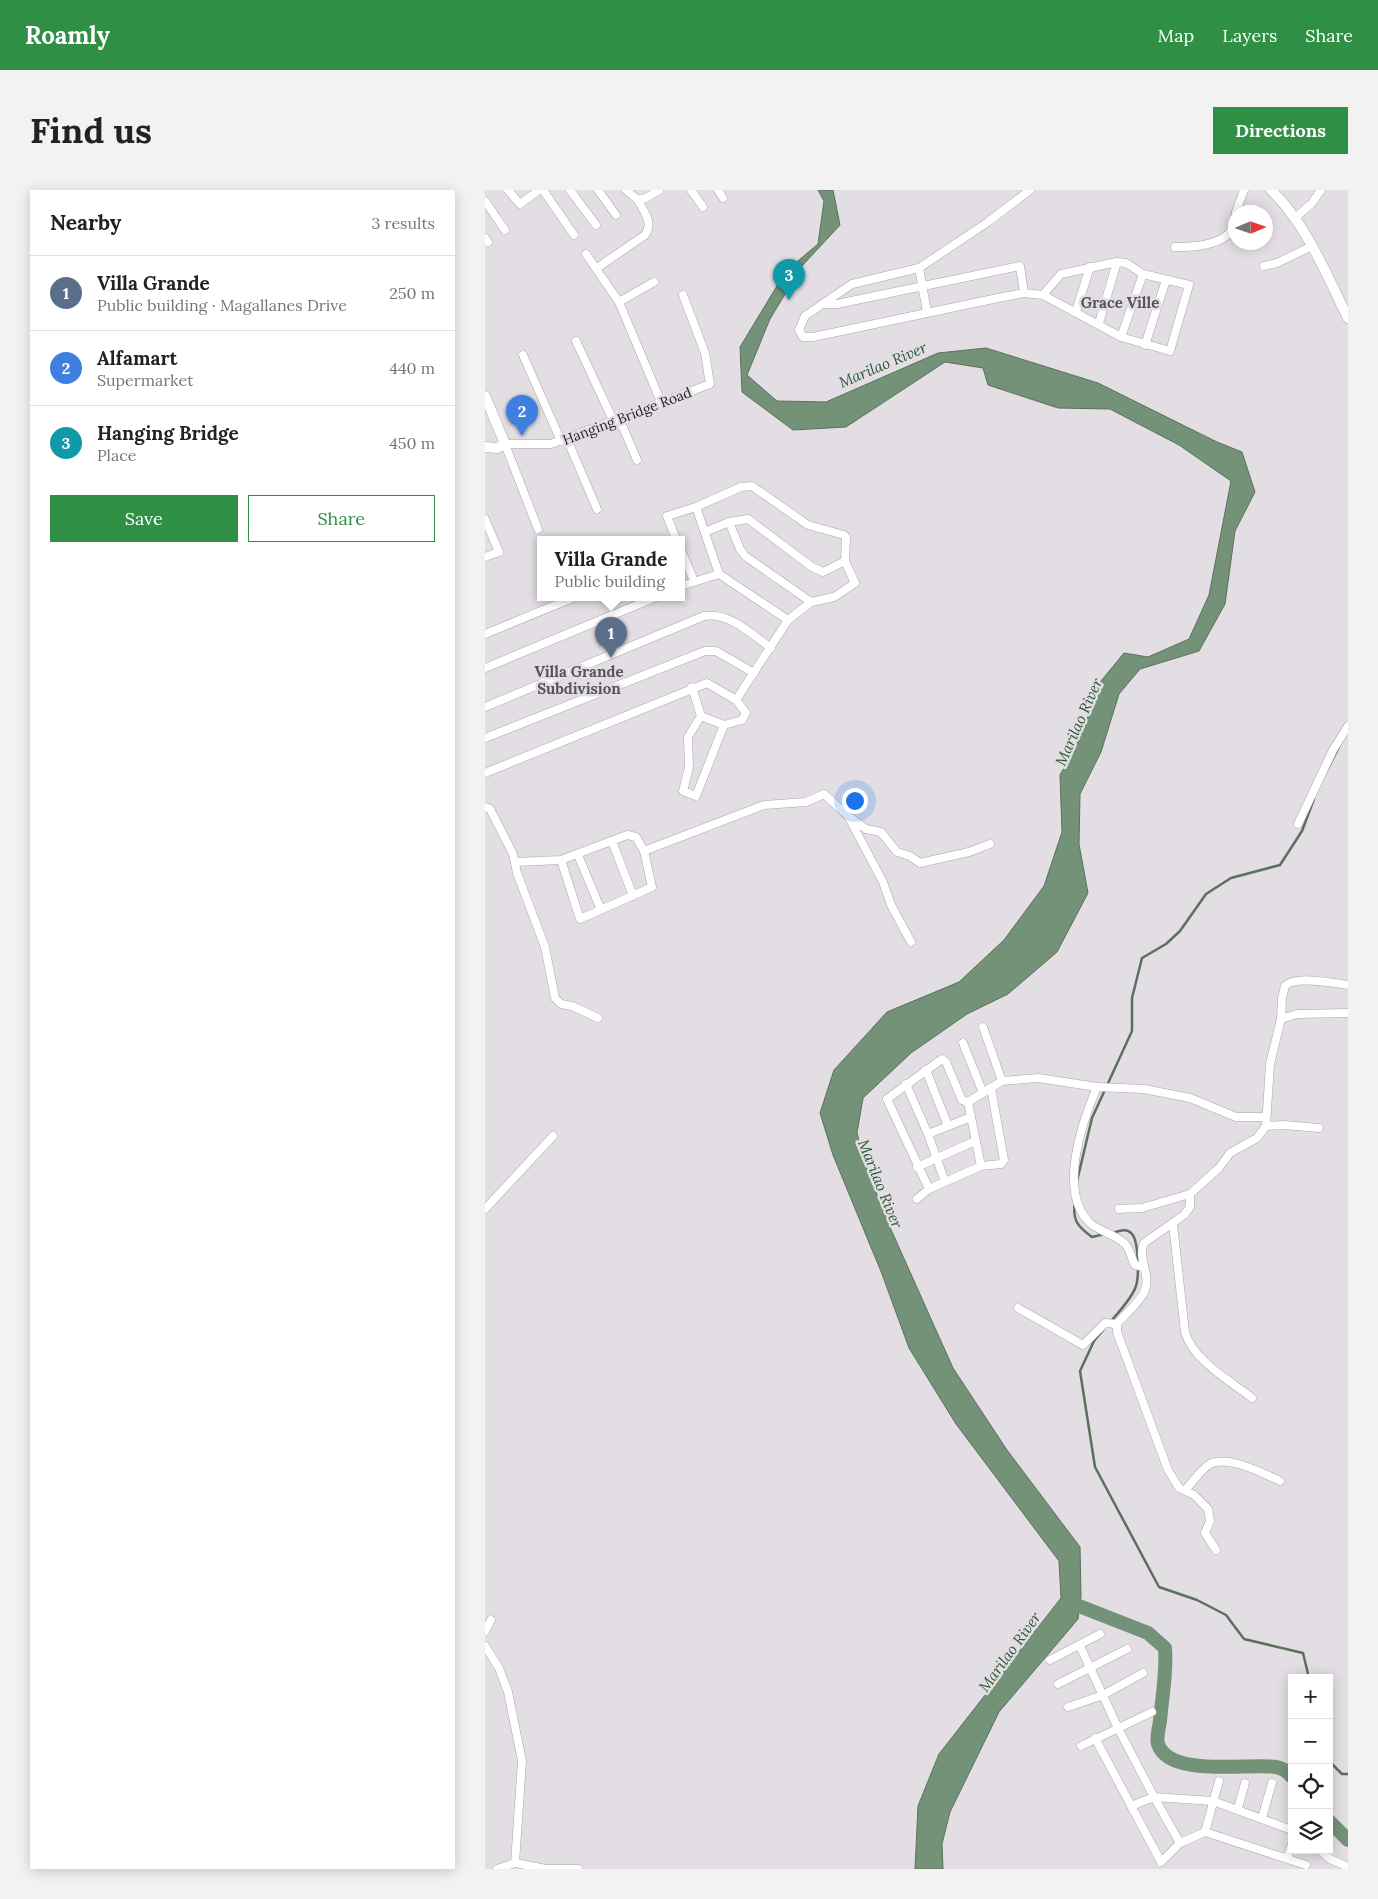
<!DOCTYPE html>
<html lang="en">
<head>
<meta charset="utf-8">
<style>
  body { margin:0; font-family:Lora,serif; background:#f2f2f2; color:#222 }
  .controls { position:absolute; right:15px; bottom:15px; display:grid; overflow:hidden; border-radius:0px; box-shadow:0 2px 12px #0003 }
  .controls button { width:45px; height:45px; display:grid; place-items:center; padding:0; border:0; border-bottom:1px solid #e0e0e0; background:#fff; color:#222; font:25px sans-serif }
  .compass { position:absolute; left:743px; top:15px; width:45px; height:45px; border-radius:50%; background:#fff; box-shadow:0 2px 12px #0003; rotate:88deg }
  .you { position:absolute; left:369px; top:610px; width:18px; height:18px; margin:-12px; border:4px solid #fff; border-radius:50%; background:#1a73e8; box-shadow:0 0 0 8px #1a73e833 }
  .badge { display:grid; place-items:center; width:32px; height:32px; border-radius:50%; background:#2f9045; color:#fff; font-size:16px; font-weight:700 }
  .pin { position:absolute; translate:-50% -41px; filter:drop-shadow(0 1px 2px #0008) }
  .pin::after { content:''; position:absolute; top:26px; width:18px; height:15px; background:inherit; clip-path:polygon(0 0,100% 0,50% 100%) }
  .popup { position:absolute; left:52px; top:346px; width:148px; height:65px; box-sizing:border-box; display:grid; place-content:center; border-radius:0px; background:#fff; filter:drop-shadow(0 1px 4px #0005); font-size:16px; white-space:nowrap; color:#767676 }
  .popup b { font-size:19px; color:#222 }
  .popup::after { content:''; position:absolute; left:50%; top:100%; margin-left:-10px; border:10px solid transparent; border-top-color:#fff }
  .list { margin:0; padding:0; list-style:none }
  h2 { display:flex; justify-content:space-between; align-items:center; height:65px; margin:0; padding:0 20px; font-size:21px }
  h2 small { font-size:16px; font-weight:400; color:#767676 }
  .list li { display:grid; grid-template-columns:32px 1fr auto; gap:15px; align-items:center; box-sizing:border-box; height:75px; padding:0 20px; border-top:1px solid #e0e0e0 }
  .list b { display:block; font-size:19px; white-space:nowrap }
  .list p { margin:0; font-size:16px; white-space:nowrap; color:#767676 }
  .list em { font-size:16px; font-style:normal; color:#767676 }
  .actions { display:flex; gap:10px; padding:15px 20px }
  .actions a { flex:1; padding:11px 0; border:1px solid #2f9045; border-radius:0px; text-align:center; font-size:18px; color:#2f9045 }
  .actions .main { background:#2f9045; color:#fff }
  .icon { flex:none; width:28px; height:28px; fill:none; stroke:currentColor; stroke-width:2; stroke-linecap:round; stroke-linejoin:round }
  .map { position:relative; flex:none; width:863px; height:1679px; overflow:hidden; border-radius:0px }
  header { display:flex; align-items:center; gap:30px; box-sizing:border-box; height:70px; padding:0 25px; background:#2f9045; color:#fff }
  header strong { font-size:24px }
  nav { display:flex; gap:28px; margin-inline-start:auto; font-size:18px }
  .intro { display:flex; align-items:center; justify-content:space-between; box-sizing:border-box; height:120px; padding:0 30px }
  h1 { margin:0; font-size:35px }
  .button { padding:12px 22px; border-radius:0px; background:#2f9045; color:#fff; font-size:18px; font-weight:700 }
  main { display:flex; gap:30px; padding:0 30px }
  aside { flex:1; background:#fff; border-radius:0px; box-shadow:0 2px 12px #0003 }
  .map>svg:first-child { display:block }
</style>
</head>
<body>
<header>
<strong>Roamly</strong>
<nav><a>Map</a><a>Layers</a><a>Share</a></nav>
</header>
<div class="intro"><h1>Find us</h1><a class="button">Directions</a></div>
<main>
<aside>
<h2>Nearby<small>3 results</small></h2>
<ul class="list">
<li><span class="badge" style="background:#5c6f8a">1</span><div><b>Villa Grande</b><p>Public building · Magallanes Drive</p></div><em>250 m</em></li>
<li><span class="badge" style="background:#3f7fe0">2</span><div><b>Alfamart</b><p>Supermarket</p></div><em>440 m</em></li>
<li><span class="badge" style="background:#0f9aa8">3</span><div><b>Hanging Bridge</b><p>Place</p></div><em>450 m</em></li>
</ul>
<div class="actions"><a class="main">Save</a><a>Share</a></div>
</aside>
<div class="map">
<svg width="863" height="1679" viewBox="0 0 863 1679">
  <rect width="100%" height="100%" fill="#e2dee4"/>
  <polygon fill="#749277" stroke="#5c705e" points="333,0 348,0 355,35 317,76 285,129 262,185 292,211 341,212 453,163 501,158 613,193 732,252 757,262 770,302 750,341 740,414 714,461 655,479 634,504 616,562 595,604 594,654 603,703 572,762 523,804 482,824 426,863 378,908 372,943 380,974 404,1035 468,1178 522,1260 595,1357 596,1406 593,1429 514,1522 465,1622 457,1654 458,1679 430,1679 433,1616 454,1564 576,1408 574,1371 471,1234 424,1158 397,1084 348,965 335,923 349,880 402,822 474,792 519,750 559,696 577,642 575,585 596,546 616,491 639,463 663,467 704,449 724,405 746,291 694,255 625,219 573,218 503,195 498,178 460,172 361,237 308,240 257,202 255,157 301,81 333,54 339,11"/>
  <g fill="none" stroke-linecap="round" stroke-linejoin="round">
    <g stroke="#5c705e" stroke-width="2.5">
      <polyline points="837,590 854,557"/>
      <polyline points="592,991 607,928 647,841 647,808 657,768 681,754 695,741 721,704 746,688 795,675 817,641 829,609"/>
      <path d="M590 1011C587 1030 592 1036 607 1047L620 1044"/>
      <path d="M626 1131C634 1122 647 1108 651 1096 654 1087 654 1049 646 1043 641 1038 634 1041 628 1043"/>
      <polyline points="619,1139 609,1151 595,1181 610,1277 674,1397 712,1410 741,1425 759,1449 818,1463 824,1488"/>
      <polyline points="844,1571 857,1584 863,1584"/>
    </g>
    <g stroke="#749277" stroke-width="14">
      <path d="M586 1403 589 1414 663 1443 680 1458C682 1483 677 1507 675 1531 674 1538 671 1548 673 1554 684 1588 764 1573 791 1577 798 1578 803 1582 807 1587"/>
      <polyline points="844,1631 863,1650"/>
    </g>
    <g stroke="#aba6ac" stroke-width="9">
      <g id="street">
        <polyline points="23,0 35,14 54,0"/>
        <polyline points="58,0 89,45"/>
        <polyline points="85,0 111,35"/>
        <polyline points="113,0 131,25"/>
        <polyline points="141,0 153,10 161,8 174,0"/>
        <polyline points="206,0 218,17"/>
        <polyline points="233,0 238,8"/>
        <polyline points="545,0 503,32 434,78 367,94 320,126 314,140 318,147 328,147 513,108 539,103 558,105 576,84 632,72 641,73 658,84 704,95 685,161 636,147 558,105"/>
        <polyline points="0,11 20,40"/>
        <polyline points="751,22 759,0"/>
        <polyline points="810,28 827,13 836,0"/>
        <polyline points="0,48 3,52"/>
        <path d="M690 57C708 57 738 56 748 38 750 34 750 28 751 23"/>
        <polyline points="101,64 134,112 176,212"/>
        <polyline points="779,76 792,73 827,56"/>
        <path d="M112 78 160 45C169 33 159 22 153 10"/>
        <polyline points="434,78 442,122"/>
        <polyline points="134,112 169,92"/>
        <polyline points="338,114 352,114 535,76 539,103"/>
        <polyline points="591,121 605,77"/>
        <polyline points="614,133 632,72"/>
        <polyline points="636,147 658,84"/>
        <polyline points="91,151 128,230"/>
        <polyline points="660,155 681,90"/>
        <polyline points="38,165 76,251"/>
        <polyline points="134,228 152,270"/>
        <polyline points="82,249 112,319"/>
        <polyline points="211,317 234,384"/>
        <polyline points="0,329 14,362 0,367"/>
        <polyline points="53,339 20,254 66,254 225,194 220,163 198,105"/>
        <polyline points="220,342 244,332 263,329 327,377 338,382 360,371"/>
        <polyline points="191,349 182,326 211,317 256,297 267,296 323,335 359,345 361,347 360,371 370,393 349,407 326,412 260,366 255,359 244,332"/>
        <polyline points="196,360 209,391"/>
        <polyline points="196,396 234,384 303,430"/>
        <polyline points="0,444 90,407"/>
        <polyline points="0,478 171,407"/>
        <polyline points="207,497 216,526"/>
        <polyline points="251,510 303,430 326,412"/>
        <path d="M0 517 219 426C245 422 266 444 286 458"/>
        <polyline points="0,548 220,461 231,461 269,483"/>
        <polyline points="0,583 222,493 251,510 261,523 257,530 239,535 211,606 198,601 204,577 203,547 216,526 239,535"/>
        <polyline points="0,617 5,619 28,664 32,683 60,757 70,808 76,814 87,816 113,828"/>
        <polyline points="363,626 398,692 406,715 426,752"/>
        <polyline points="813,634 848,560 863,536"/>
        <polyline points="127,651 148,706"/>
        <polyline points="93,665 116,720"/>
        <polyline points="76,670 95,729 167,697 159,661"/>
        <polyline points="30,672 76,670 142,645 151,647 159,661 279,615 321,612 339,604 363,626 381,639 396,642 412,662 425,666 435,673 484,662 505,654"/>
        <polyline points="796,829 812,824 863,823"/>
        <polyline points="498,837 517,891"/>
        <polyline points="478,853 498,903"/>
        <polyline points="441,880 463,936"/>
        <polyline points="421,894 443,944"/>
        <path d="M612 897C597 932 573 1001 604 1032 614 1042 631 1044 640 1054 645 1059 646 1068 650 1075L659 1077"/>
        <polyline points="781,936 799,935 834,938"/>
        <polyline points="496,976 516,974 519,970 506,898"/>
        <polyline points="432,977 490,951"/>
        <polyline points="460,992 443,944 486,927 483,912 517,891 553,888 612,897 659,899 705,908 751,927 780,927"/>
        <polyline points="444,999 402,909 457,869 461,872 477,910 483,912"/>
        <polyline points="432,1009 444,999 496,976 486,927"/>
        <polyline points="0,1019 68,946"/>
        <polyline points="634,1019 657,1018 705,1004"/>
        <path d="M688 1034 700 1142C708 1170 744 1190 767 1208"/>
        <polyline points="533,1118 598,1155 620,1133 632,1134"/>
        <path d="M701 1299C708 1292 716 1279 725 1274 743 1265 778 1283 795 1291"/>
        <path d="M731 1360 720 1343 725 1331 723 1319 709 1305 694 1298 683 1280 632 1142V1134C641 1123 655 1113 660 1100 666 1084 652 1068 659 1053L699 1025 705 1017V1004L734 978 745 963 772 948 781 936 785 874 796 829 797 808 800 796C810 785 849 793 863 795"/>
        <polyline points="0,1441 6,1430"/>
        <polyline points="0,1456 14,1478 23,1502 37,1571 30,1673"/>
        <polyline points="595,1456 633,1538 669,1607 728,1611 807,1640"/>
        <polyline points="565,1470 615,1444"/>
        <polyline points="573,1494 642,1459"/>
        <polyline points="583,1517 618,1505 658,1483"/>
        <polyline points="610,1548 676,1672 695,1653 720,1642 821,1675"/>
        <polyline points="596,1556 667,1522"/>
        <polyline points="646,1616 669,1607 695,1653"/>
        <polyline points="753,1618 760,1593"/>
        <polyline points="777,1628 787,1593"/>
        <polyline points="720,1642 734,1591"/>
        <polyline points="835,1660 845,1669 863,1677"/>
        <polyline points="802,1668 807,1654"/>
        <polyline points="12,1679 30,1673 61,1679"/>
        <polyline points="63,1679 93,1679"/>
      </g>
    </g>
    <g stroke="#aba6ac" stroke-width="11">
      <g id="secondary">
        <path d="M786 0C822 35 841 84 863 128"/>
        <polyline points="0,206 20,254 12,258 0,257"/>
      </g>
    </g>
    <use href="#street" stroke="#fff" stroke-width="8"/>
    <use href="#secondary" stroke="#fff" stroke-width="10"/>
  </g>
  <g text-anchor="middle" stroke-width="5" stroke-linejoin="round" paint-order="stroke">
    <g font-size="14" fill="#242225" stroke="#e2dee4">
      <text transform="translate(142 226) rotate(-21)" y="5">Hanging Bridge Road</text>
    </g>
    <g font-size="15" font-weight="bold" fill="#575358" stroke="#e2dee4">
      <text x="635" y="118">Grace Ville</text>
      <text x="94" y="487">Villa Grande<tspan x="94" dy="17">Subdivision</tspan></text>
    </g>
    <g font-size="15" font-style="italic" fill="#295830" stroke="#e2dee4">
      <text transform="translate(398 175) rotate(-23)" y="5">Marilao River</text>
      <text transform="translate(594 532) rotate(-66)" y="5">Marilao River</text>
      <text transform="translate(395 994) rotate(68)" y="5">Marilao River</text>
      <text transform="translate(525 1462) rotate(-54)" y="5">Marilao River</text>
    </g>
  </g>
</svg>
<div class="controls">
<button>+</button>
<button>−</button>
<button><svg class="icon" aria-label="locate" viewBox="0 0 24 24"><circle cx="12" cy="12" r="6"/><path d="M12 2v4M12 18v4M2 12h4M18 12h4"/></svg></button>
<button><svg class="icon" aria-label="layers" viewBox="0 0 24 24"><path d="M12 4l9 5-9 5-9-5zM3 14l9 5 9-5"/></svg></button>
</div>
<svg class="compass" viewBox="-18 -18 36 36"><path d="M0-13l5 13h-10z" fill="#e53935"/><path d="M0 13l5-13h-10z" fill="#767676"/></svg>
<div class="you"></div>
<div class="pin badge" style="left:126px;top:468px;background:#5c6f8a">1</div>
<div class="popup"><b>Villa Grande</b>Public building</div>
<div class="pin badge" style="left:37px;top:246px;background:#3f7fe0">2</div>
<div class="pin badge" style="left:304px;top:110px;background:#0f9aa8">3</div>
</div>
</main>
</body>
</html>
